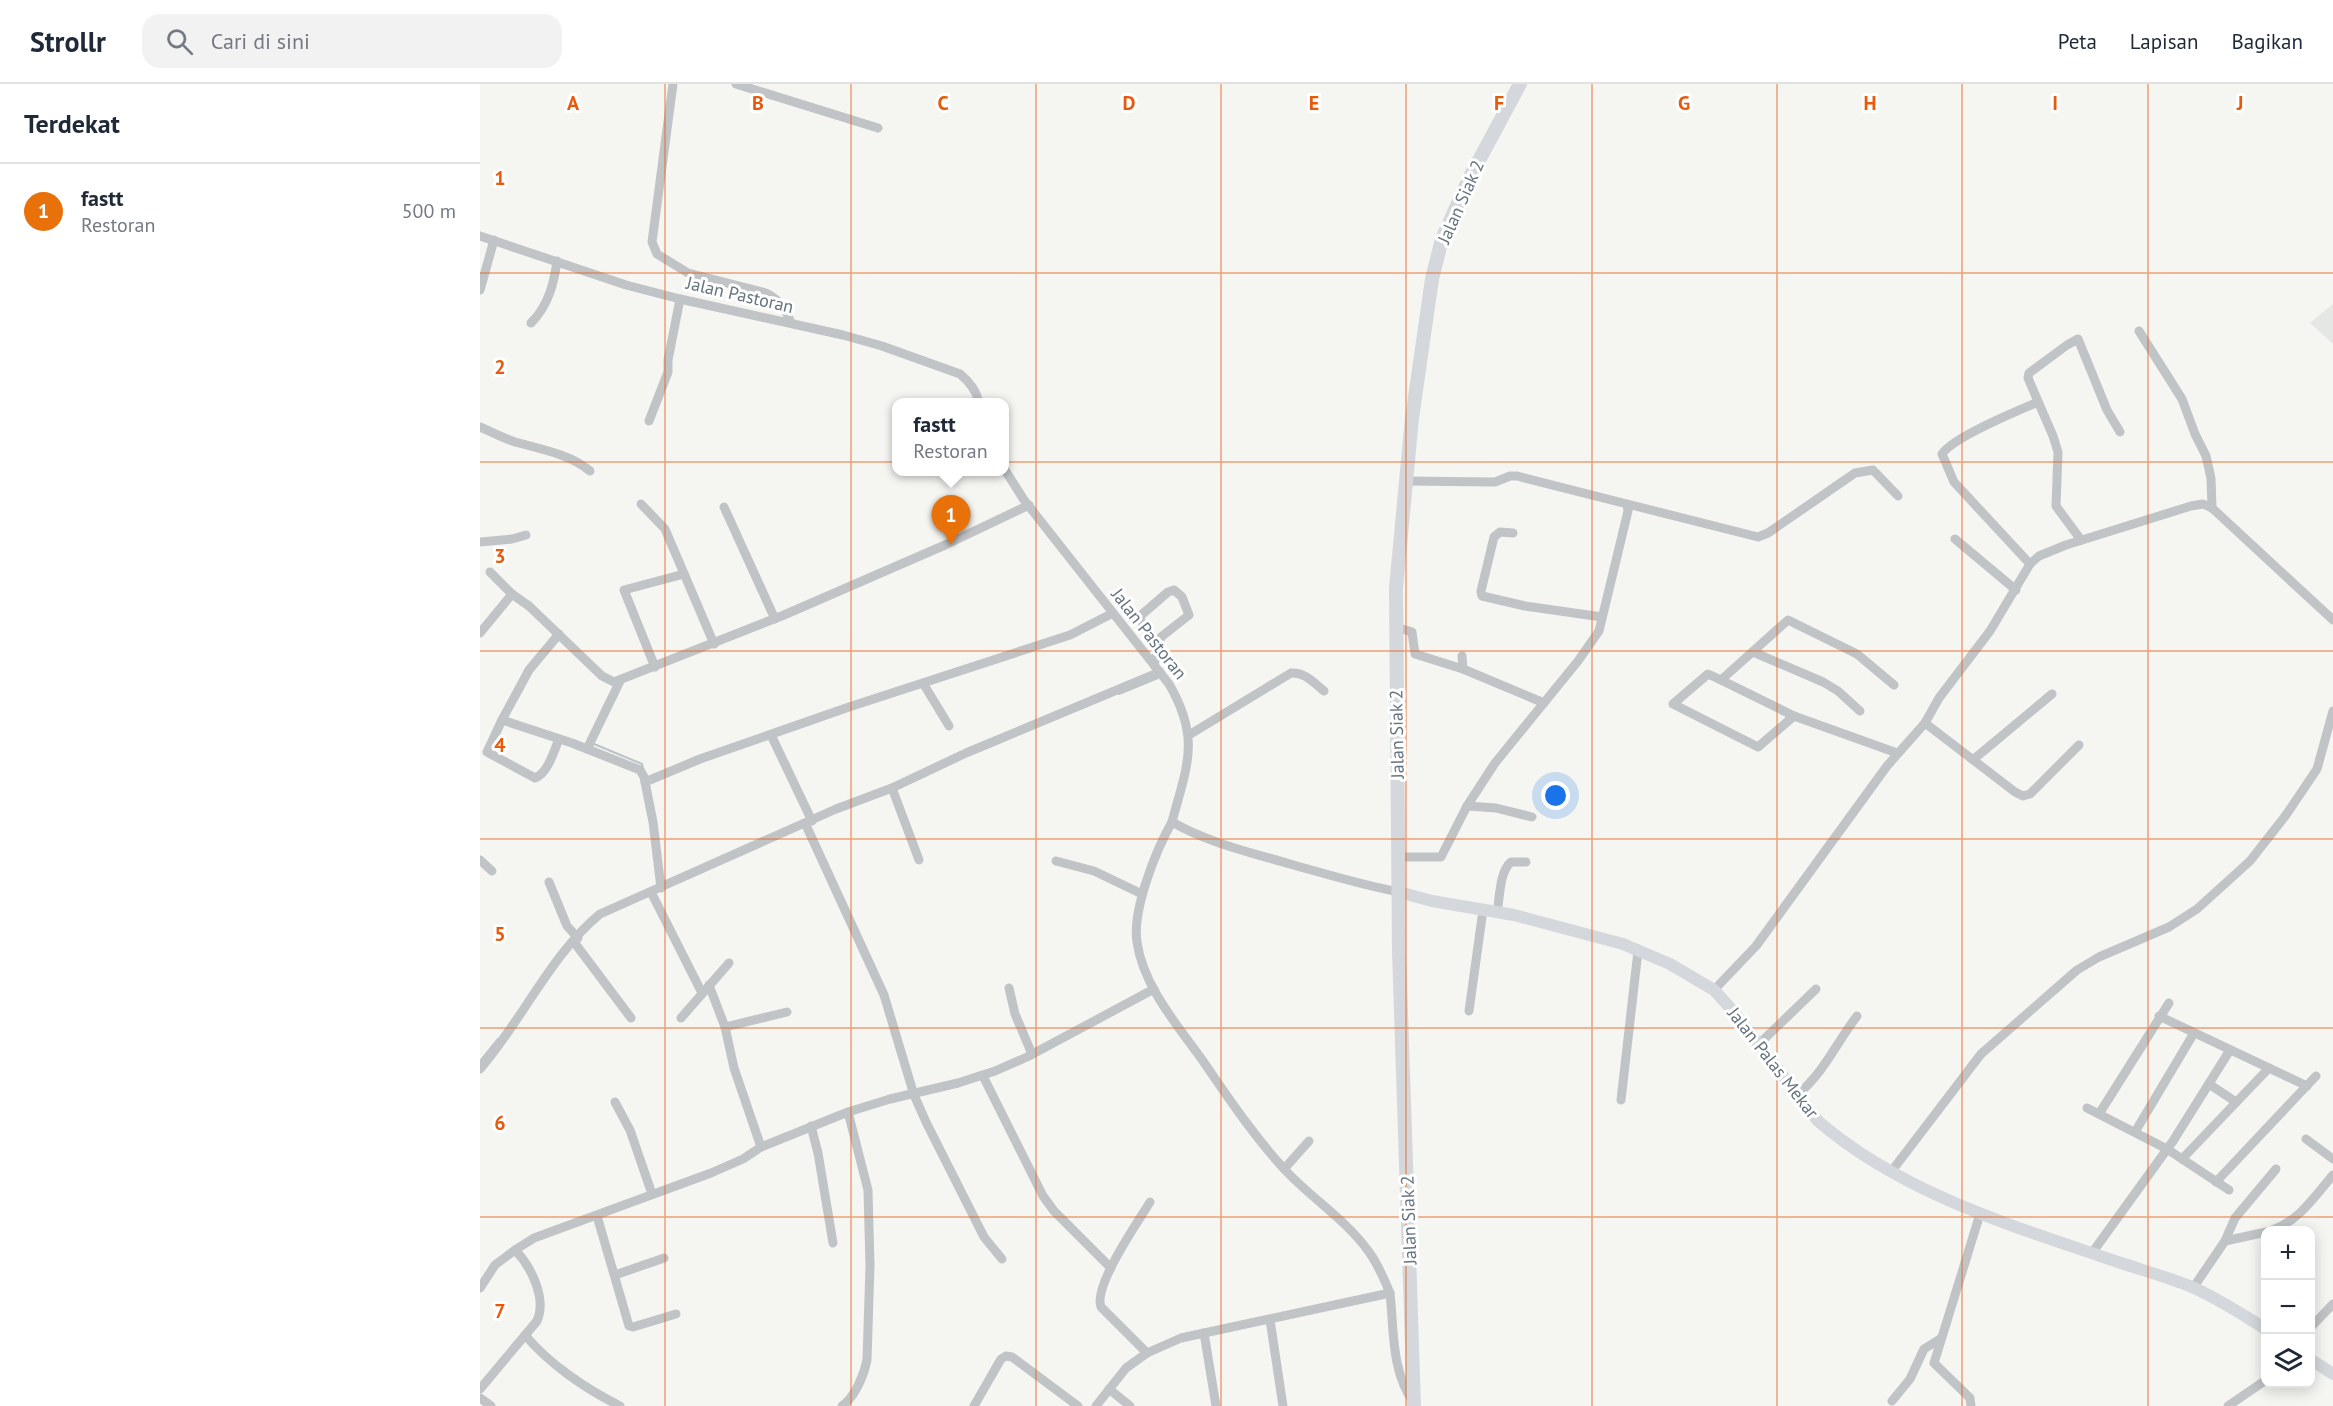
<!DOCTYPE html>
<html lang="id">
<head>
<meta charset="utf-8">
<style>
  body { margin:0; font-family:"PT Sans",sans-serif; background:#f2f2f3; color:#1f2937 }
  .controls { position:absolute; right:18px; bottom:18px; display:grid; overflow:hidden; border-radius:12px; box-shadow:0 3px 15px #0003 }
  .controls button { width:54px; height:54px; display:grid; place-items:center; padding:0; border:0; border-bottom:2px solid #e0e1e3; background:#fff; color:#1f2937; font:30px sans-serif }
  .you { position:absolute; left:1076px; top:712px; width:21px; height:21px; margin:-15px; border:4px solid #fff; border-radius:50%; background:#1a73e8; box-shadow:0 0 0 9px #1a73e833 }
  .badge { display:grid; place-items:center; width:39px; height:39px; border-radius:50%; background:#ea580c; color:#fff; font-size:20px; font-weight:700 }
  .pin { position:absolute; translate:-50% -50px; filter:drop-shadow(0 2px 3px #0008) }
  .pin::after { content:''; position:absolute; top:32px; width:21px; height:18px; background:inherit; clip-path:polygon(0 0,100% 0,50% 100%) }
  .popup { position:absolute; left:412px; top:314px; width:117px; height:78px; box-sizing:border-box; display:grid; place-content:center; border-radius:12px; background:#fff; filter:drop-shadow(0 2px 4px #0005); font-size:20px; white-space:nowrap; color:#747a83 }
  .popup b { font-size:22px; color:#1f2937 }
  .popup::after { content:''; position:absolute; left:50%; top:100%; margin-left:-12px; border:12px solid transparent; border-top-color:#fff }
  .list { margin:0; padding:0; list-style:none }
  h2 { display:flex; justify-content:space-between; align-items:center; height:78px; margin:0; padding:0 24px; font-size:26px }
  h2 small { font-size:20px; font-weight:400; color:#747a83 }
  .list li { display:grid; grid-template-columns:39px 1fr auto; gap:18px; align-items:center; box-sizing:border-box; height:96px; padding:0 24px; border-top:2px solid #e0e1e3 }
  .list b { display:block; font-size:22px; white-space:nowrap }
  .list p { margin:0; font-size:20px; white-space:nowrap; color:#747a83 }
  .list em { font-size:20px; font-style:normal; color:#747a83 }
  .icon { flex:none; width:33px; height:33px; fill:none; stroke:currentColor; stroke-width:2; stroke-linecap:round; stroke-linejoin:round }
  .map { position:relative; flex:none; width:1853px; height:1322px; overflow:hidden }
  header { display:flex; align-items:center; gap:36px; box-sizing:border-box; height:84px; padding:0 30px; background:#fff; border-bottom:2px solid #e0e1e3 }
  header strong { font-size:28px }
  nav { display:flex; gap:33px; margin-inline-start:auto; font-size:21px }
  .search { width:420px; height:54px; background:#f2f2f3; display:flex; align-items:center; gap:15px; box-sizing:border-box; padding:0 21px; border-radius:18px; color:#747a83; font-size:22px }
  main { display:flex }
  aside { flex:1; background:#fff }
  .map>svg:first-child { display:block }
</style>
</head>
<body>
<header>
<strong>Strollr</strong>
<div class="search"><svg class="icon" aria-label="search" viewBox="0 0 24 24"><circle cx="10" cy="10" r="6"/><path d="M15 15l6 6"/></svg>Cari di sini</div>
<nav><a>Peta</a><a>Lapisan</a><a>Bagikan</a></nav>
</header>
<main>
<aside>
<h2>Terdekat<small></small></h2>
<ul class="list">
<li><span class="badge" style="background:#e8710a">1</span><div><b>fastt</b><p>Restoran</p></div><em>500 m</em></li>
</ul>
</aside>
<div class="map">
<svg width="1853" height="1322" viewBox="0 0 1853 1322">
  <rect width="100%" height="100%" fill="#f5f5f2"/>
  <polygon fill="#e5e7e5" points="1853,220 1853,260 1830,239"/>
  <g fill="none" stroke-linecap="round" stroke-linejoin="round">
    <g stroke="#bac4c8" stroke-width="2">
      <polyline points="639,610 678,594"/>
      <polyline points="114,660 162,680 163,685"/>
      <polyline points="0,977 18,955"/>
    </g>
    <g stroke="#c0c4c7" stroke-width="9">
      <path d="M193 0 172 158 177 170 208 189 286 209C301 217 305 224 311 239"/>
      <polyline points="256,0 398,44"/>
      <path d="M0 152 146 201 200 215 363 251 402 262 480 290C490 298 496 306 499 318"/>
      <polyline points="0,206 14,156"/>
      <path d="M51 239C68 222 74 200 77 177"/>
      <polyline points="1659,247 1702,315 1715,350 1726,372 1731,394 1732,424"/>
      <polyline points="169,337 188,288 188,276 200,215"/>
      <path d="M0 343C12 348 23 354 35 358 60 365 90 370 110 387"/>
      <path d="M525 386 544 416 689 600C721 655 707 681 692 738 729 759 769 768 810 780 846 790 882 801 919 808"/>
      <polyline points="161,420 185,445 234,560"/>
      <polyline points="1147,420 1278,453 1288,449 1375,389 1393,386 1418,412"/>
      <polyline points="244,423 295,535"/>
      <polyline points="1033,449 1020,448 1014,453 1001,507 1002,512 1045,522 1122,533"/>
      <polyline points="1475,455 1536,506"/>
      <polyline points="1601,456 1576,422 1578,368 1573,352 1548,294 1549,289 1587,261 1598,255 1627,326 1640,348"/>
      <polyline points="0,458 32,455 46,451"/>
      <path d="M1550 480 1474 398 1462 370C1473 353 1537 327 1558 318"/>
      <polyline points="10,488 32,510"/>
      <polyline points="916,543 932,548 935,570 983,585"/>
      <polyline points="0,549 32,510 49,522 122,592 134,598 304,531 465,461 549,421"/>
      <polyline points="79,550 49,586 22,636 92,659 160,686 164,693 173,738 181,804"/>
      <polyline points="1273,568 1343,598 1358,607 1380,627"/>
      <polyline points="982,572 983,585 1064,619"/>
      <polyline points="674,581 681,553 709,531 702,513 694,506 688,508 659,533 666,546 678,560"/>
      <polyline points="175,583 144,506 204,490"/>
      <polyline points="1241,596 1228,590 1193,620 1278,663 1314,632"/>
      <polyline points="443,599 469,642"/>
      <polyline points="1414,601 1377,570 1308,536 1241,596 1314,632 1417,669"/>
      <path d="M22 636 7 668 55 694C68 689 74 667 79 655"/>
      <polyline points="1445,639 1535,708 1543,712 1550,710 1599,661"/>
      <polyline points="291,651 332,737"/>
      <path d="M709 651 811 589C825 588 834 599 844 607"/>
      <polyline points="107,665 140,597"/>
      <polyline points="1494,675 1572,610"/>
      <polyline points="165,698 220,675 369,623 590,551 633,529"/>
      <polyline points="412,704 439,776"/>
      <polyline points="987,722 1016,724 1052,733"/>
      <polyline points="325,739 404,911 434,1011 446,1038 504,1153 522,1175"/>
      <polyline points="917,773 961,773 987,722 1015,679 1098,577 1119,547 1148,427 1147,420 1037,392 1030,392 1015,398 925,397"/>
      <polyline points="0,776 12,787"/>
      <polyline points="576,777 614,787 662,810"/>
      <polyline points="69,798 87,842 98,854"/>
      <polyline points="171,808 222,909"/>
      <path d="M1017 829C1020 814 1019 788 1031 778H1046"/>
      <polyline points="94,858 151,934"/>
      <polyline points="229,901 245,943"/>
      <polyline points="529,904 535,930 552,970"/>
      <polyline points="1234,906 1276,862 1407,682 1445,639 1459,614 1510,547 1550,480 1559,472 1586,461 1711,422 1723,420 1732,424 1853,536"/>
      <polyline points="989,927 1003,826"/>
      <polyline points="1679,932 1827,1002"/>
      <polyline points="201,934 249,879"/>
      <polyline points="1279,960 1336,905"/>
      <path d="M0 985C41 938 72 869 120 830L356 725 412 704 486 669 680 588"/>
      <polyline points="503,992 563,1112 574,1127 631,1184"/>
      <polyline points="1729,1000 1756,1018"/>
      <path d="M1317 1011C1343 990 1357 958 1377 932"/>
      <polyline points="1141,1016 1158,867"/>
      <polyline points="135,1018 150,1046 172,1110"/>
      <polyline points="1607,1024 1687,1065 1749,1106"/>
      <polyline points="1619,1030 1689,919"/>
      <polyline points="331,1042 338,1069 353,1159"/>
      <polyline points="1655,1048 1714,949"/>
      <polyline points="1826,1055 1853,1075"/>
      <polyline points="281,1063 254,984 245,943 307,928"/>
      <polyline points="1702,1075 1789,984"/>
      <polyline points="804,1085 829,1057"/>
      <polyline points="1411,1088 1501,970 1597,886 1619,873 1689,843 1717,825 1770,777 1806,731 1837,685 1853,627"/>
      <polyline points="1736,1098 1836,992"/>
      <polyline points="117,1132 149,1242 153,1243 196,1230"/>
      <path d="M1792 1146C1818 1138 1836 1111 1853 1091"/>
      <polyline points="1745,1157 1755,1134 1796,1085"/>
      <polyline points="1612,1169 1693,1057 1750,966"/>
      <polyline points="135,1191 184,1174"/>
      <polyline points="0,1204 15,1181 35,1166"/>
      <polyline points="1713,1204 1745,1157 1786,1148"/>
      <path d="M910 1209C914 1245 911 1288 934 1319"/>
      <polyline points="790,1236 803,1322"/>
      <polyline points="1830,1244 1853,1220"/>
      <polyline points="724,1249 736,1322"/>
      <path d="M45 1251C69 1280 106 1305 140 1322"/>
      <path d="M667 1269 621 1223C613 1202 658 1138 670 1118"/>
      <path d="M0 1305 57 1237C67 1215 51 1182 35 1166L54 1154 231 1089 263 1075 281 1063 368 1028 410 1015 478 999 515 987 547 973 674 905"/>
      <polyline points="629,1305 650,1322"/>
      <polyline points="0,1314 11,1322"/>
      <polyline points="1412,1317 1430,1295 1444,1265 1460,1255"/>
      <path d="M362 1322C375 1313 384 1291 387 1276L390 1182 388 1106 368 1028"/>
      <polyline points="494,1322 521,1275 526,1272 532,1273 598,1322"/>
      <path d="M616 1322 646 1284 667 1269 701 1254 910 1209C904 1195 898 1180 889 1168 867 1137 834 1116 808 1089 776 1055 749 1015 723 977 698 942 663 902 657 858 652 826 676 766 692 738"/>
      <polyline points="1491,1322 1490,1314 1454,1279 1500,1130"/>
      <polyline points="1748,1322 1786,1296"/>
    </g>
    <g stroke="#d4d8dc" stroke-width="12">
      <path d="M919 808 952 817 1034 831 1143 860 1190 880 1234 906 1253 927 1338 1037C1424 1111 1536 1143 1641 1179 1665 1187 1691 1194 1714 1204 1739 1215 1763 1231 1786 1245"/>
      <polyline points="1830,1275 1853,1290"/>
    </g>
    <polyline stroke="#d4d8dc" stroke-width="14" points="934,1322 919,868 916,504 932,334 952,195 962,155 990,93 1040,0"/>
  </g>
  <path fill="none" stroke="#e8590c" stroke-width="1.5" stroke-opacity="0.55" d="M185 0V1322M371 0V1322M556 0V1322M741 0V1322M926 0V1322M1112 0V1322M1297 0V1322M1482 0V1322M1668 0V1322M0 189H1853M0 378H1853M0 567H1853M0 755H1853M0 944H1853M0 1133H1853"/>
  <g text-anchor="middle" stroke-width="6" stroke-linejoin="round" paint-order="stroke">
    <g font-size="18" fill="#667480" stroke="#fff">
      <text transform="translate(981 118) rotate(-66)" y="6">Jalan Siak 2</text>
      <text transform="translate(260 211) rotate(13)" y="6">Jalan Pastoran</text>
      <text transform="translate(669 550) rotate(52)" y="6">Jalan Pastoran</text>
      <text transform="translate(917 650) rotate(-91)" y="6">Jalan Siak 2</text>
      <text transform="translate(1293 979) rotate(52)" y="6">Jalan Palas Mekar</text>
      <text transform="translate(929 1136) rotate(-92)" y="6">Jalan Siak 2</text>
    </g>
  </g>
  <g font-size="20" text-anchor="middle" font-weight="bold" fill="#e8590c" stroke="#fff" stroke-width="6" stroke-linejoin="round" paint-order="stroke">
    <text x="93" y="26">A</text>
    <text x="278" y="26">B</text>
    <text x="463" y="26">C</text>
    <text x="649" y="26">D</text>
    <text x="834" y="26">E</text>
    <text x="1019" y="26">F</text>
    <text x="1204" y="26">G</text>
    <text x="1390" y="26">H</text>
    <text x="1575" y="26">I</text>
    <text x="1760" y="26">J</text>
    <text x="20" y="101">1</text>
    <text x="20" y="290">2</text>
    <text x="20" y="479">3</text>
    <text x="20" y="668">4</text>
    <text x="20" y="857">5</text>
    <text x="20" y="1046">6</text>
    <text x="20" y="1234">7</text>
  </g>
</svg>
<div class="controls">
<button>+</button>
<button>−</button>
<button><svg class="icon" aria-label="layers" viewBox="0 0 24 24"><path d="M12 4l9 5-9 5-9-5zM3 14l9 5 9-5"/></svg></button>
</div>
<div class="you"></div>
<div class="pin badge" style="left:471px;top:461px;background:#e8710a">1</div>
<div class="popup"><b>fastt</b>Restoran</div>
</div>
</main>
</body>
</html>
